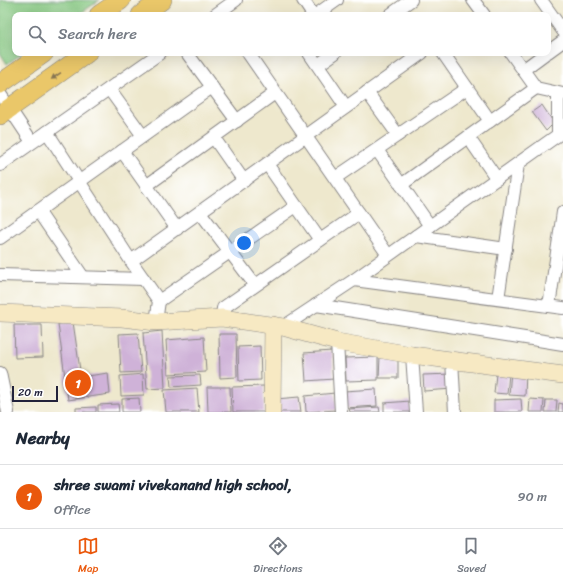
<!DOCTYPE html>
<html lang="en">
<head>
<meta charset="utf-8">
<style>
  body { margin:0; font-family:Sriracha,sans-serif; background:#f6f6f7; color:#1f2937 }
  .scale { position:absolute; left:12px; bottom:10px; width:46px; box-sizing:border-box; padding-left:4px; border:2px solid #22223b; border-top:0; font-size:11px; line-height:14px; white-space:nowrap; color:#22223b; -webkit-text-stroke:3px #fff; paint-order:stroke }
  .you { position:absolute; left:244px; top:243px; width:14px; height:14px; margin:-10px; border:3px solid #fff; border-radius:50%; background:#1a73e8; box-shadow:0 0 0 6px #1a73e833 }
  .badge { display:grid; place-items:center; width:26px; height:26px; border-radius:50%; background:#ea580c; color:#fff; font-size:13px; font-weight:700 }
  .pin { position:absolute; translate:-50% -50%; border:2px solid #fff; box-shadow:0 1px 4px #0006 }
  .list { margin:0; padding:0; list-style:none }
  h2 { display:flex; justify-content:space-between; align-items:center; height:52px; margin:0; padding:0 16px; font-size:17px }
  h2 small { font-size:13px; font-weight:400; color:#747a83 }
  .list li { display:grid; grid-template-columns:26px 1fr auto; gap:12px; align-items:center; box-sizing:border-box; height:64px; padding:0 16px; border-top:1px solid #e0e1e3 }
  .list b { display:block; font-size:15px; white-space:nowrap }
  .list p { margin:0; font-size:13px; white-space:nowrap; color:#747a83 }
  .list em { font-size:13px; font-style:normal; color:#747a83 }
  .icon { flex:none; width:22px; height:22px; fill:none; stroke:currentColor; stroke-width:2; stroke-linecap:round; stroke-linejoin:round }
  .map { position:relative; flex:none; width:563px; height:412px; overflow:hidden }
  .search { position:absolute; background:#fff; box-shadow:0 4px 16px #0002; left:12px; right:12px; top:12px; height:44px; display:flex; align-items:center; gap:10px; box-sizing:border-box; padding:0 14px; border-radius:8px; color:#747a83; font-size:15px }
  .sheet { height:116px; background:#fff }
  nav { display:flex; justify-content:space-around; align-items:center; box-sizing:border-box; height:56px; border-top:1px solid #e0e1e3; background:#fff; font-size:11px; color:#747a83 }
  nav a { display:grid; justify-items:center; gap:2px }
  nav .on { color:#ea580c }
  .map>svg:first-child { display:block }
</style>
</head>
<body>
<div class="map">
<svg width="563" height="412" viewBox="0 0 563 412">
  <rect width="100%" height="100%" fill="#fff"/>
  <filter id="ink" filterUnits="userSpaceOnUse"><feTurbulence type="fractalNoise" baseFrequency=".025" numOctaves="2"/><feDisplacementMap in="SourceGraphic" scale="8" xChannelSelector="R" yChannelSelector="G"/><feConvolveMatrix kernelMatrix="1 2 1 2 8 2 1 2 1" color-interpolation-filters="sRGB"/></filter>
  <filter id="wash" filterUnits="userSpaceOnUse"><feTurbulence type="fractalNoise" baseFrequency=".012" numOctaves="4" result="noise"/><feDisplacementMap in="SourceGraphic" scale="16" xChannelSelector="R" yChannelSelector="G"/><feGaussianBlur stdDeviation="0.9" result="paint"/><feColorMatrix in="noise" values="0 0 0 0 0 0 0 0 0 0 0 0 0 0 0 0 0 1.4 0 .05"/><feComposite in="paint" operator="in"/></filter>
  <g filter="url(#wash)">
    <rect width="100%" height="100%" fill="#eee8cd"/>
    <polygon fill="#85c780" stroke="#54745e" points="0,0 100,0 78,15 15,15 15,53 23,53 7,64 0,53"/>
    <g id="blocks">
      <g fill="#cfb2d8">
        <polygon points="542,105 554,123 546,131 532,112"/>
        <polygon points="73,322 81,377 108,373 110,394 68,400 58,324"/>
        <polygon points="14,325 42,325 43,357 15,358"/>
        <polygon points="162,331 165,388 147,389 143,333"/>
        <polygon points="138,333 141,372 121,373 119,334"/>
        <polygon points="219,334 236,334 237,377 220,378"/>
        <polygon points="204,337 206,372 168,374 166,340"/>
        <polygon points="260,346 261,380 239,381 238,347"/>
        <polygon points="332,351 334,379 306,381 304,353"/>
        <polygon points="378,357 378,380 346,381 345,358"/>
        <polygon points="380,357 398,358 398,378 379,378"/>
        <polygon points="511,371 526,372 525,396 509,395"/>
        <polygon points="143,374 144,395 121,396 120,376"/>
        <polygon points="452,374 453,389 424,391 423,375"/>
        <polygon points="496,374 509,374 507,394 494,393"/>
        <polygon points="200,375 201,385 171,387 170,376"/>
        <polygon points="264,386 264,412 233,412 232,387"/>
        <polygon points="207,387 230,387 231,412 208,412"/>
        <polygon points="197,388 199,412 166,412 164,390"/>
        <polygon points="376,389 377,406 345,408 344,391"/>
        <polygon points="335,393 337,410 306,412 305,396"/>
        <polygon points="299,397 301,412 277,412 276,399"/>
        <polygon points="139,398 140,412 122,412 122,399"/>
        <polygon points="521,399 522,412 494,412 494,400"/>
        <polygon points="530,399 544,400 543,412 529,412"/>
        <polygon points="546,400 557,400 556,412 545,412"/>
        <polygon points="410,401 410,412 384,412 384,403"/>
        <polygon points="559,403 563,404 563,412 558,412"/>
        <polygon points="118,404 119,412 98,412 98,405"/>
        <polygon points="96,407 96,412 76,412 76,408"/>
        <polygon points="379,407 380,412 350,412 349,409"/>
      </g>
    </g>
  </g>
  <g filter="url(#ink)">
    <use href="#blocks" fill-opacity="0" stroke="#888584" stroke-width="1"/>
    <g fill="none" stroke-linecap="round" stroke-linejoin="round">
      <g stroke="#888584" stroke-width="14">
        <g id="street">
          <polyline points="303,0 313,15"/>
          <polyline points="473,0 484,15"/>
          <polyline points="541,0 563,31"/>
          <polyline points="215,15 236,0"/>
          <polyline points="316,15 337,0"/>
          <polyline points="390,15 411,0"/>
          <polyline points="548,52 563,41"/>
          <polyline points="187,53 237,121"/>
          <polyline points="248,53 388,255"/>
          <polyline points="309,53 346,107"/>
          <polyline points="443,53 490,121"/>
          <polyline points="511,53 536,88 563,94"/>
          <polyline points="318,65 335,53"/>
          <polyline points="523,70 546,53"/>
          <polyline points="109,89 143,136"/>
          <polyline points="367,92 398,135"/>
          <polyline points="0,94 32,142"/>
          <polyline points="47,132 131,261 159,301 156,322"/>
          <polyline points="468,137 497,179"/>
          <polyline points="214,138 244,181"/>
          <polyline points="377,150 430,226"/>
          <polyline points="122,151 177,229"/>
          <polyline points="267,164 320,240"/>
          <polyline points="0,165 160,53"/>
          <polyline points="335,178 467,88"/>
          <polyline points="401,185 536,88"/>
          <polyline points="146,186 275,93"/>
          <polyline points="38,211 83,277"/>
          <polyline points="200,212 255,285"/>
          <polyline points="416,236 506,249"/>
          <polyline points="0,238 212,87"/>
          <polyline points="131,261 422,53"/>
          <polyline points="0,275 144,279"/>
          <polyline points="354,280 563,308"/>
          <polyline points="498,299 518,164"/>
          <polyline points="159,301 296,206"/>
          <polyline points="316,305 563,344"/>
          <polyline points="549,306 563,212"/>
          <polyline points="222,318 223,308 359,213"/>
          <polyline points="283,327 354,280 558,135 558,94"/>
          <polyline points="337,342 341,412"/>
          <polyline points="412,355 416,412"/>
          <polyline points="452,360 455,412"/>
          <polyline points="0,373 8,412"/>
        </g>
      </g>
      <g stroke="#888584" stroke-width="18">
        <g id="secondary">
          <polyline points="0,313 122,318 156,322 222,318 283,327 337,342 412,355 563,375"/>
          <polyline points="272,412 273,325"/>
        </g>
      </g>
      <g stroke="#888584" stroke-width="20">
        <g id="primary">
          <polyline points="99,15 121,0"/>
          <polyline points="141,15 162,0"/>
          <polyline points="0,84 44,53"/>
          <polyline points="0,115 87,53"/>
        </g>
      </g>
      <use href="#street" stroke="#fff" stroke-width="12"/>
      <use href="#secondary" stroke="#f7e9c3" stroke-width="17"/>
      <use href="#primary" stroke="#eac769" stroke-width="19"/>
    </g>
    <defs><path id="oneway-solid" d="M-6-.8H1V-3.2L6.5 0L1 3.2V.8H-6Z"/></defs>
    <use fill="#867452" href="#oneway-solid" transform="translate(56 76) rotate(145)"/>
  </g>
</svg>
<div class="scale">20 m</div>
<div class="you"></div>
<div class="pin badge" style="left:78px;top:383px">1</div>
<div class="search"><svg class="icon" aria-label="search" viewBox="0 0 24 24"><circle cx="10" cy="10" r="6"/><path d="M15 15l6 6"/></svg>Search here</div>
</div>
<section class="sheet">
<h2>Nearby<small></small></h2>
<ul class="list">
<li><span class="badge">1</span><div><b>shree swami vivekanand high school,</b><p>Office</p></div><em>90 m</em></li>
</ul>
</section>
<nav>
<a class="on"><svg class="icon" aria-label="map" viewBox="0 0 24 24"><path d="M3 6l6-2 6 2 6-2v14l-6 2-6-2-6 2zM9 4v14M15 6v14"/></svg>Map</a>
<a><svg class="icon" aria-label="directions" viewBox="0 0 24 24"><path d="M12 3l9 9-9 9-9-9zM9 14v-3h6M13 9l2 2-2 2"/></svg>Directions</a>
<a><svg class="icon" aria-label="saved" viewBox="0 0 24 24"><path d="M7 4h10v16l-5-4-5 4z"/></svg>Saved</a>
</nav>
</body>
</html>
